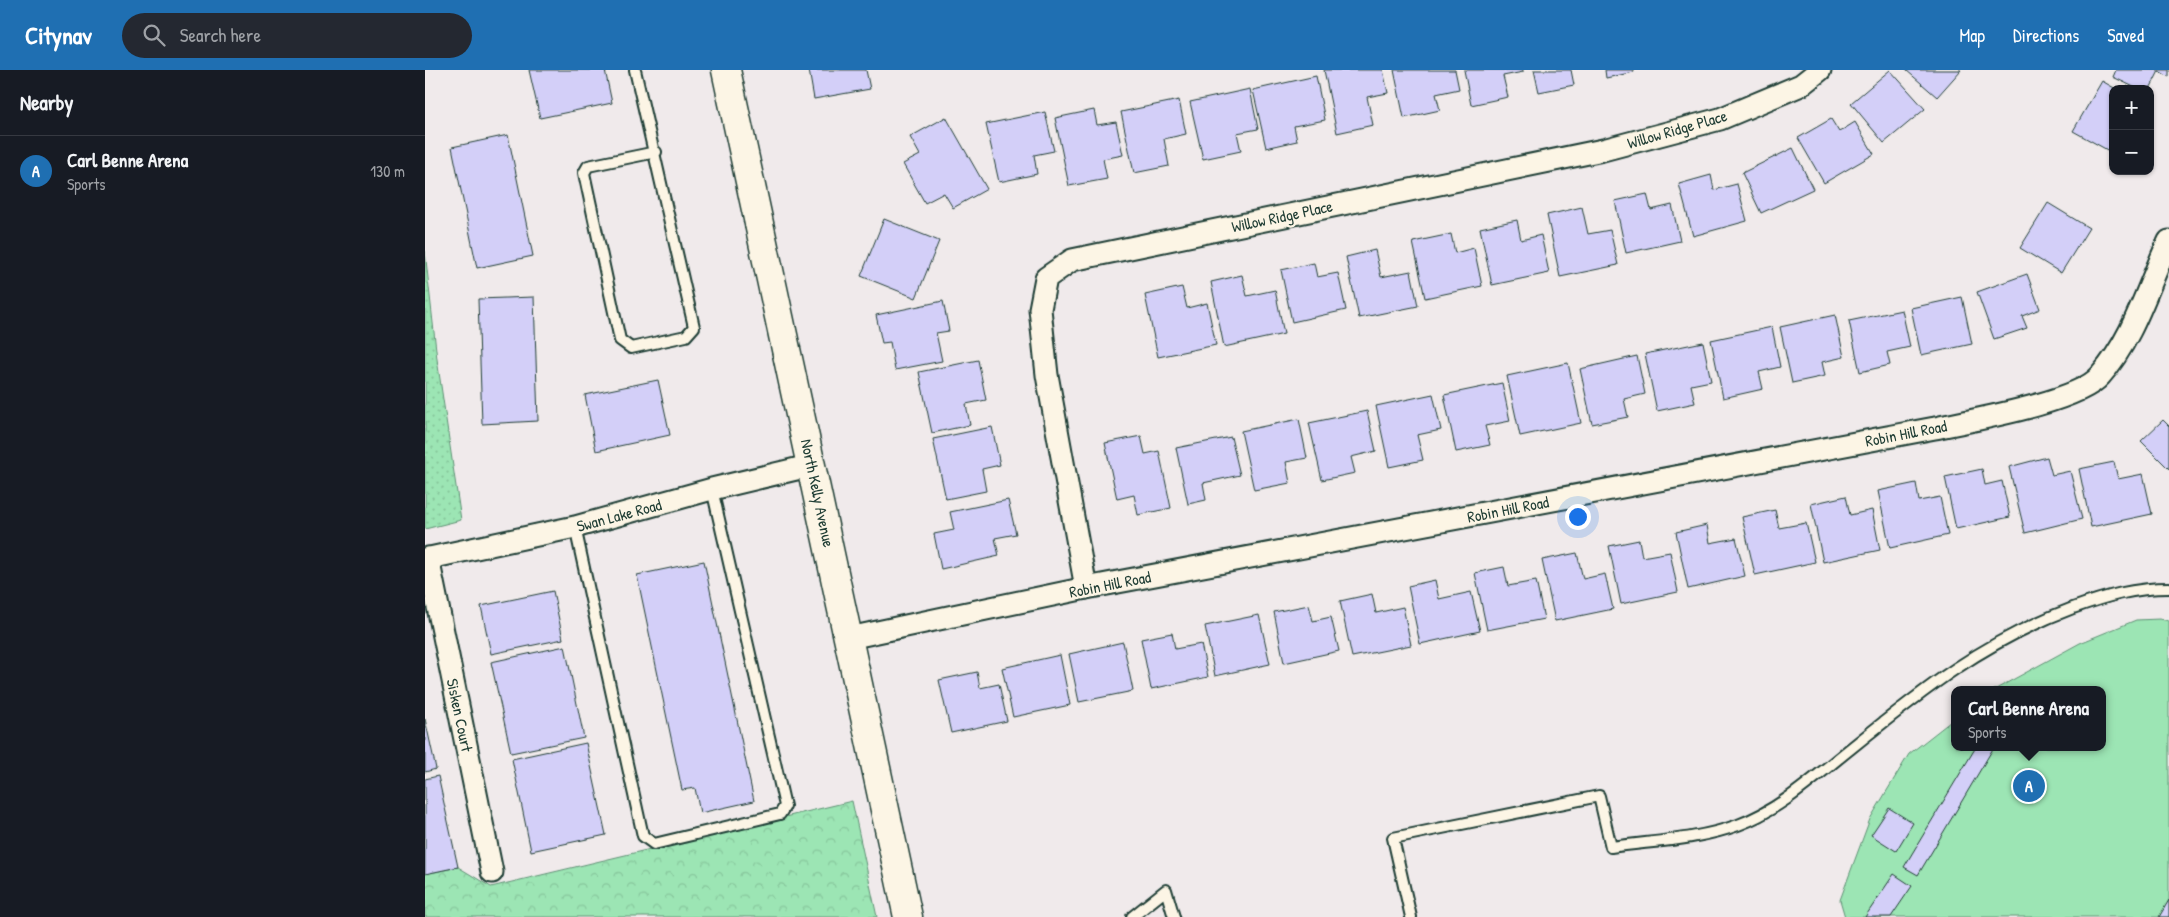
<!DOCTYPE html>
<html lang="en">
<head>
<meta charset="utf-8">
<style>
  body { margin:0; font-family:"Patrick Hand",sans-serif; background:#242831; color:#f1f3f6 }
  .controls { position:absolute; right:15px; top:15px; display:grid; overflow:hidden; border-radius:10px; box-shadow:0 1px 4px #0004 }
  .controls button { width:45px; height:45px; display:grid; place-items:center; padding:0; border:0; border-bottom:1px solid #363941; background:#171b24; color:#f1f3f6; font:25px sans-serif }
  .you { position:absolute; left:1152px; top:446px; width:18px; height:18px; margin:-12px; border:4px solid #fff; border-radius:50%; background:#1a73e8; box-shadow:0 0 0 8px #1a73e833 }
  .badge { display:grid; place-items:center; width:32px; height:32px; border-radius:50%; background:#1f6fb2; color:#fff; font-size:16px; font-weight:700 }
  .pin { position:absolute; translate:-50% -50%; border:2px solid #fff; box-shadow:0 1px 5px #0006 }
  .popup { position:absolute; left:1526px; top:616px; width:155px; height:65px; box-sizing:border-box; display:grid; place-content:center; border-radius:10px; background:#171b24; filter:drop-shadow(0 1px 4px #0005); font-size:16px; white-space:nowrap; color:#9ea1a6 }
  .popup b { font-size:19px; color:#f1f3f6 }
  .popup::after { content:''; position:absolute; left:50%; top:100%; margin-left:-10px; border:10px solid transparent; border-top-color:#171b24 }
  .list { margin:0; padding:0; list-style:none }
  h2 { display:flex; justify-content:space-between; align-items:center; height:65px; margin:0; padding:0 20px; font-size:21px }
  h2 small { font-size:16px; font-weight:400; color:#9ea1a6 }
  .list li { display:grid; grid-template-columns:32px 1fr auto; gap:15px; align-items:center; box-sizing:border-box; height:70px; padding:0 20px; border-top:1px solid #363941 }
  .list b { display:block; font-size:19px; white-space:nowrap }
  .list p { margin:0; font-size:16px; white-space:nowrap; color:#9ea1a6 }
  .list em { font-size:16px; font-style:normal; color:#9ea1a6 }
  .icon { flex:none; width:28px; height:28px; fill:none; stroke:currentColor; stroke-width:2; stroke-linecap:round; stroke-linejoin:round }
  .map { position:relative; flex:none; width:1744px; height:847px; overflow:hidden }
  header { display:flex; align-items:center; gap:30px; box-sizing:border-box; height:70px; padding:0 25px; background:#1f6fb2; color:#fff }
  header strong { font-size:24px }
  nav { display:flex; gap:28px; margin-inline-start:auto; font-size:18px }
  .search { width:350px; height:45px; background:#242831; display:flex; align-items:center; gap:12px; box-sizing:border-box; padding:0 18px; border-radius:28px; color:#9ea1a6; font-size:19px }
  main { display:flex }
  aside { flex:1; background:#171b24 }
  .map>svg:first-child { display:block }
</style>
</head>
<body>
<header>
<strong>Citynav</strong>
<div class="search"><svg class="icon" aria-label="search" viewBox="0 0 24 24"><circle cx="10" cy="10" r="6"/><path d="M15 15l6 6"/></svg>Search here</div>
<nav><a>Map</a><a>Directions</a><a>Saved</a></nav>
</header>
<main>
<aside>
<h2>Nearby<small></small></h2>
<ul class="list">
<li><span class="badge">A</span><div><b>Carl Benne Arena</b><p>Sports</p></div><em>130 m</em></li>
</ul>
</aside>
<div class="map">
<svg width="1744" height="847" viewBox="0 0 1744 847">
  <defs>
    <pattern id="grass-dots" width="8" height="8" patternUnits="userSpaceOnUse" patternTransform="scale(1.25)"><rect width="8" height="8" fill="#9ce5b4"/><path d="M2 2h.1M6 6h.1" fill="none" stroke="#86c59b" stroke-width="1.8" stroke-linecap="round"/></pattern>
    <pattern id="forest-crowns" width="20" height="18" patternUnits="userSpaceOnUse" patternTransform="scale(1.25)"><rect width="20" height="18" fill="#9ce5b4"/><path d="M2 6a3 3 0 1 1 6 0M12 15a3 3 0 1 1 6 0" fill="none" stroke="#86c59b"/></pattern>
  </defs>
  <rect width="100%" height="100%" fill="#f0eaeb"/>
  <filter id="ink" filterUnits="userSpaceOnUse"><feTurbulence type="fractalNoise" baseFrequency=".02" numOctaves="2"/><feDisplacementMap in="SourceGraphic" scale="10" xChannelSelector="R" yChannelSelector="G"/><feConvolveMatrix kernelMatrix="1 2 1 2 8 2 1 2 1" color-interpolation-filters="sRGB"/></filter>
  <g filter="url(#ink)">
    <polygon fill="url(#grass-dots)" stroke="#5e9174" points="0,181 12,289 36,450 0,459"/>
    <polygon fill="url(#forest-crowns)" stroke="#5e9174" points="427,731 452,847 0,847 0,804 33,797 66,817"/>
    <polygon fill="#9ce5b4" stroke="#5e9174" points="1735,549 1744,551 1744,847 1420,847 1415,830 1445,749 1484,684 1530,648 1530,677 1678,677 1678,620 1569,620 1655,573 1711,550"/>
    <g fill="#d3cff8" stroke="#1f3d34">
      <polygon points="104,0 180,0 187,33 115,48"/>
      <polygon points="384,0 441,0 445,19 389,29"/>
      <polygon points="899,0 958,0 963,23 942,27 948,55 912,63"/>
      <polygon points="969,0 1030,0 1034,19 1011,24 1015,40 979,48"/>
      <polygon points="1039,0 1098,0 1098,2 1078,6 1083,27 1046,35"/>
      <polygon points="1109,0 1146,0 1149,15 1114,22"/>
      <polygon points="1180,0 1209,0 1209,2 1181,8"/>
      <polygon points="1465,0 1500,39 1459,73 1426,33"/>
      <polygon points="1481,0 1536,0 1512,27"/>
      <polygon points="1691,0 1744,0 1744,7 1734,1 1725,19 1713,19 1688,7"/>
      <polygon points="891,6 900,50 869,56 872,71 841,78 828,20"/>
      <polygon points="1677,11 1691,19 1688,19 1686,82 1648,61"/>
      <polygon points="825,19 833,59 812,63 816,81 778,89 765,32"/>
      <polygon points="754,30 761,64 739,69 744,96 709,103 696,42"/>
      <polygon points="669,40 672,55 691,52 698,85 678,89 682,109 644,116 630,48"/>
      <polygon points="620,42 629,81 609,85 612,104 574,112 561,54"/>
      <polygon points="521,47 562,119 528,138 519,123 500,133 478,94 495,85 485,67"/>
      <polygon points="1406,49 1414,62 1430,52 1449,84 1399,113 1373,68"/>
      <polygon points="83,65 108,186 52,198 27,77"/>
      <polygon points="1368,78 1388,119 1336,143 1317,103"/>
      <polygon points="1286,105 1289,120 1312,114 1322,151 1268,166 1254,114"/>
      <polygon points="1222,124 1226,140 1247,135 1255,171 1201,183 1190,131"/>
      <polygon points="1623,133 1664,158 1636,203 1595,178"/>
      <polygon points="1157,137 1163,164 1185,160 1193,195 1135,207 1122,145"/>
      <polygon points="459,149 514,171 491,228 436,206"/>
      <polygon points="1092,150 1096,170 1116,165 1124,203 1067,215 1055,158"/>
      <polygon points="1026,164 1030,183 1049,178 1057,216 1000,228 988,172"/>
      <polygon points="950,180 956,207 986,201 993,236 934,248 921,187"/>
      <polygon points="889,193 892,207 913,203 921,240 867,252 856,200"/>
      <polygon points="1602,204 1615,239 1597,246 1602,258 1569,269 1552,222"/>
      <polygon points="817,205 822,226 850,220 859,264 799,277 786,212"/>
      <polygon points="757,217 762,238 782,233 791,275 733,287 720,225"/>
      <polygon points="109,227 113,351 57,354 53,229"/>
      <polygon points="1537,227 1547,274 1496,285 1486,238"/>
      <polygon points="518,231 524,261 511,263 517,291 470,300 465,272 457,273 451,245"/>
      <polygon points="1477,240 1485,277 1462,282 1465,295 1435,302 1424,251"/>
      <polygon points="1410,245 1419,287 1397,292 1400,306 1367,313 1355,257"/>
      <polygon points="1347,257 1355,297 1334,302 1338,319 1298,328 1286,270"/>
      <polygon points="1278,272 1286,311 1266,315 1270,333 1232,341 1220,284"/>
      <polygon points="1212,286 1220,324 1199,329 1203,347 1167,354 1155,299"/>
      <polygon points="553,290 561,330 541,334 545,355 507,363 494,302"/>
      <polygon points="1143,293 1156,353 1095,366 1082,306"/>
      <polygon points="233,310 245,365 171,381 160,325"/>
      <polygon points="1077,313 1085,351 1060,356 1065,375 1031,382 1019,325"/>
      <polygon points="1008,324 1016,360 992,365 998,390 964,397 951,336"/>
      <polygon points="942,341 951,381 926,387 930,403 897,410 884,353"/>
      <polygon points="874,349 882,388 861,392 865,413 829,420 816,361"/>
      <polygon points="1738,350 1744,356 1744,399 1716,371"/>
      <polygon points="567,357 575,395 557,399 561,421 521,429 508,369"/>
      <polygon points="716,366 720,384 734,381 746,438 713,445 709,425 692,429 680,373"/>
      <polygon points="806,367 815,405 778,413 781,430 763,434 751,378"/>
      <polygon points="1622,387 1627,405 1645,401 1657,449 1600,463 1584,397"/>
      <polygon points="1689,392 1693,409 1718,404 1727,444 1666,457 1654,399"/>
      <polygon points="1557,399 1560,415 1577,411 1585,447 1531,459 1520,407"/>
      <polygon points="1491,413 1494,431 1515,427 1523,465 1465,478 1453,421"/>
      <polygon points="1421,426 1425,445 1447,440 1455,480 1398,492 1386,434"/>
      <polygon points="583,430 591,464 570,468 574,486 516,499 509,464 529,460 525,442"/>
      <polygon points="1350,440 1354,458 1381,453 1390,492 1330,505 1317,447"/>
      <polygon points="1282,455 1285,473 1311,468 1320,506 1263,519 1251,462"/>
      <polygon points="1214,470 1217,487 1245,482 1253,522 1196,534 1184,476"/>
      <polygon points="1152,483 1158,509 1180,504 1188,539 1130,551 1117,490"/>
      <polygon points="279,491 329,731 275,743 270,718 257,720 212,505"/>
      <polygon points="1079,497 1083,516 1111,511 1119,549 1062,560 1050,503"/>
      <polygon points="1010,510 1014,529 1046,522 1055,561 995,574 983,516"/>
      <polygon points="128,521 138,569 66,584 56,536"/>
      <polygon points="947,524 951,543 978,537 986,575 927,587 915,531"/>
      <polygon points="884,535 888,551 906,547 914,581 859,593 849,542"/>
      <polygon points="834,545 845,594 790,606 780,556"/>
      <polygon points="747,563 750,579 776,574 783,607 726,619 716,569"/>
      <polygon points="698,572 708,621 654,632 644,584"/>
      <polygon points="140,576 159,668 86,683 66,592"/>
      <polygon points="635,585 645,635 588,647 577,598"/>
      <polygon points="552,602 555,618 574,614 582,651 526,663 514,610"/>
      <polygon points="0,649 11,699 0,702"/>
      <polygon points="161,673 181,765 106,781 87,689"/>
      <polygon points="1551,677 1569,677 1493,805 1479,797"/>
      <polygon points="13,706 33,797 0,804 0,709"/>
      <polygon points="1464,738 1488,753 1471,781 1446,765"/>
      <polygon points="1469,804 1487,816 1466,847 1440,847"/>
      <polygon points="1744,830 1744,847 1734,847"/>
    </g>
    <g fill="none" stroke-linecap="round" stroke-linejoin="round">
      <g stroke="#1f3d34" stroke-width="14">
        <g id="service">
          <polyline points="210,0 269,257 261,266 206,278 195,270 159,103 163,96 231,82"/>
          <polyline points="150,457 218,766 229,774 355,744 360,736 287,419"/>
          <polyline points="707,847 741,820 749,847"/>
          <path d="M986 847 968 768 1174 726 1186 777C1228 771 1273 770 1313 755 1355 740 1391 706 1425 679 1498 620 1559 571 1648 538 1681 526 1709 518 1744 518"/>
        </g>
      </g>
      <g stroke="#1f3d34" stroke-width="25">
        <g id="minor">
          <polyline points="3,488 67,802"/>
          <polyline points="0,489 150,457 287,419 388,395"/>
          <polyline points="661,518 622,305 615,239 621,208 647,190 1178,80 1295,49 1376,15 1395,0"/>
          <path d="M424 568 661 518 1510 358C1547 350 1653 332 1675 306 1709 268 1723 215 1744 171"/>
        </g>
      </g>
      <g stroke="#1f3d34" stroke-width="31">
        <polyline id="secondary" points="301,0 483,847"/>
      </g>
      <use href="#service" stroke="#fcf5e5" stroke-width="10"/>
      <use href="#minor" stroke="#fcf5e5" stroke-width="21"/>
      <use href="#secondary" stroke="#fcf5e5" stroke-width="28"/>
    </g>
  </g>
  <g text-anchor="middle" stroke-width="4.5" stroke-linejoin="round" paint-order="stroke">
    <g font-size="16" fill="#1f3d34" stroke="#fcf5e5">
      <text transform="translate(1252 59) rotate(-16)" y="6">Willow Ridge Place</text>
      <text transform="translate(857 146) rotate(-12)" y="6">Willow Ridge Place</text>
      <text transform="translate(1481 363) rotate(-11)" y="6">Robin Hill Road</text>
      <text transform="translate(393 423) rotate(78)" y="6">North Kelly Avenue</text>
      <text transform="translate(1083 439) rotate(-11)" y="6">Robin Hill Road</text>
      <text transform="translate(194 445) rotate(-15)" y="6">Swan Lake Road</text>
      <text transform="translate(685 514) rotate(-11)" y="6">Robin Hill Road</text>
      <text transform="translate(35 645) rotate(78)" y="6">Sisken Court</text>
    </g>
  </g>
</svg>
<div class="controls">
<button>+</button>
<button>−</button>
</div>
<div class="you"></div>
<div class="pin badge" style="left:1604px;top:716px">A</div>
<div class="popup"><b>Carl Benne Arena</b>Sports</div>
</div>
</main>
</body>
</html>
